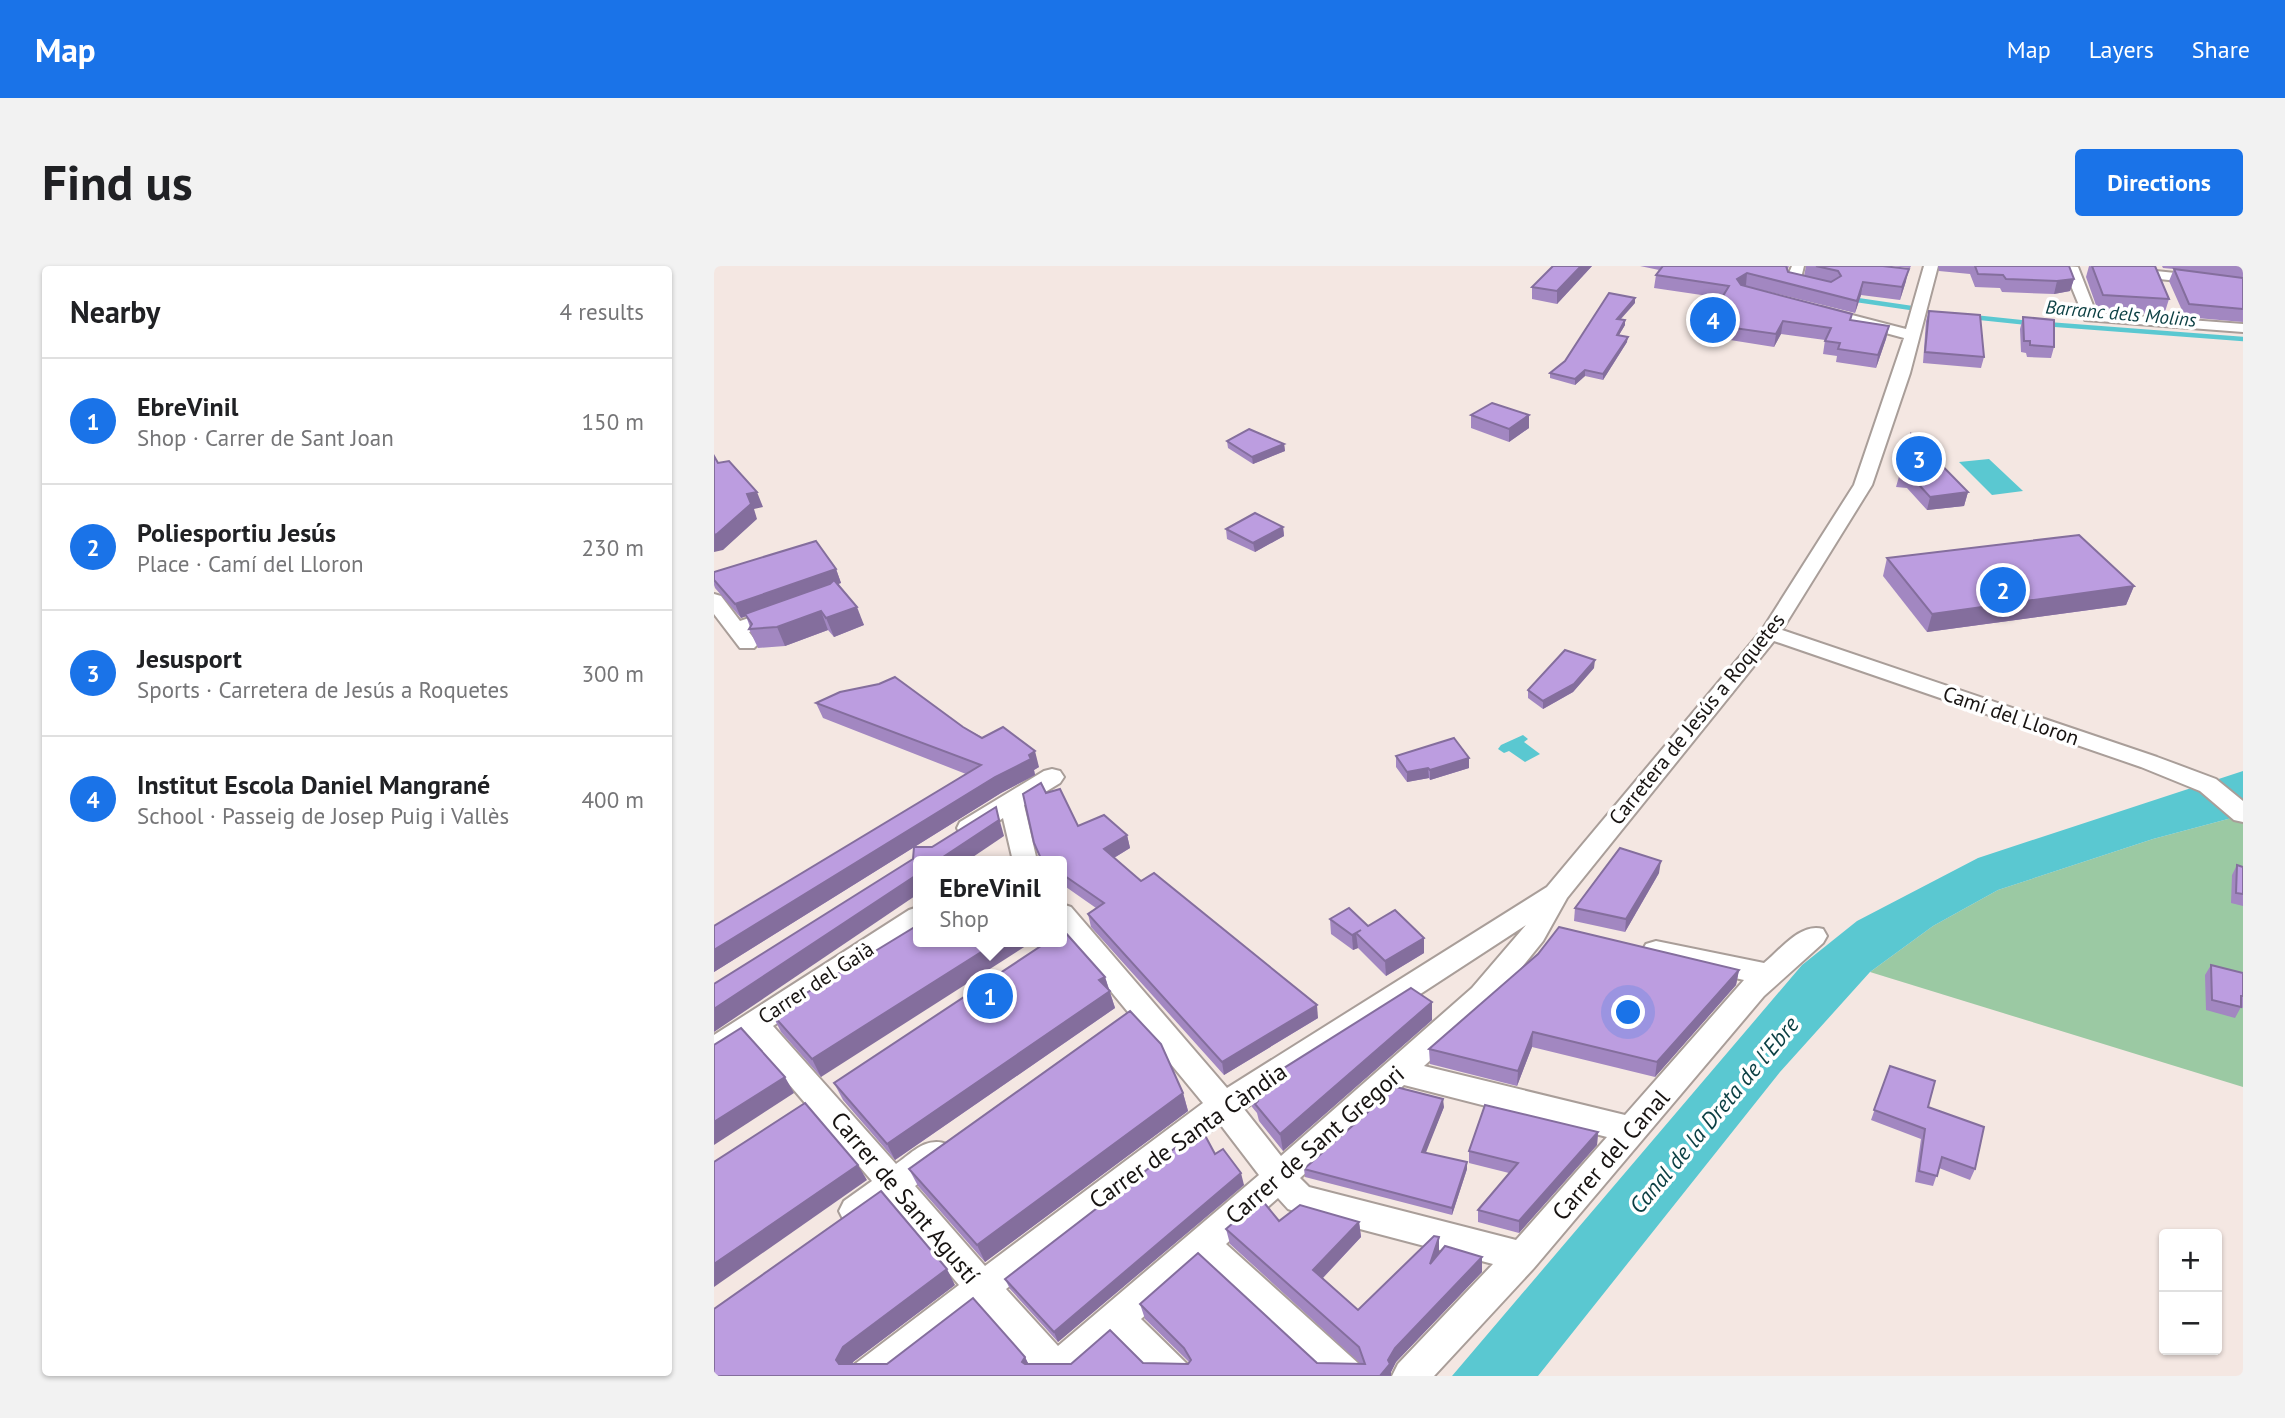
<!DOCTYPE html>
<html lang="en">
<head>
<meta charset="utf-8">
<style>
  body { margin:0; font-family:"PT Sans",sans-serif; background:#f2f2f2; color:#202124 }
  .controls { position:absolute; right:21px; bottom:21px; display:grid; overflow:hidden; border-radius:7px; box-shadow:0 2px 5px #0004 }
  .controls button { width:63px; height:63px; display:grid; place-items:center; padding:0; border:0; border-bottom:2px solid #e0e0e0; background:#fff; color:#202124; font:35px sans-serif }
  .you { position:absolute; left:915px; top:747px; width:24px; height:24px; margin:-18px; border:5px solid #fff; border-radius:50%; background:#1a73e8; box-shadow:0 0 0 10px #1a73e833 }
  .badge { display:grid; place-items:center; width:46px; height:46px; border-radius:50%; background:#1a73e8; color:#fff; font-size:23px; font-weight:700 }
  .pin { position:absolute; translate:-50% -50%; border:4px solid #fff; box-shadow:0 2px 7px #0006 }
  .popup { position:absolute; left:199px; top:590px; width:154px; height:91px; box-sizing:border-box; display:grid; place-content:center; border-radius:7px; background:#fff; filter:drop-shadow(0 2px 5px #0005); font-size:23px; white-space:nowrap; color:#757577 }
  .popup b { font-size:26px; color:#202124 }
  .popup::after { content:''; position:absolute; left:50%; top:100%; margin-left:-14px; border:14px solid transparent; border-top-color:#fff }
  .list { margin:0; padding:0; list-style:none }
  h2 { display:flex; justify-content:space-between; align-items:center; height:91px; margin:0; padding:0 28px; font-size:30px }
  h2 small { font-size:23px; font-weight:400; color:#757577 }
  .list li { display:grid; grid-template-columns:46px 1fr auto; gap:21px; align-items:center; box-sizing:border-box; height:126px; padding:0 28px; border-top:2px solid #e0e0e0 }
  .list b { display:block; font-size:26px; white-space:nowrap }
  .list p { margin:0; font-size:23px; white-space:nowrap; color:#757577 }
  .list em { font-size:23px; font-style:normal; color:#757577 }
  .map { position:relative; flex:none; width:1529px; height:1110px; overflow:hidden; border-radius:7px }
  header { display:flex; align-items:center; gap:42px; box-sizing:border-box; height:98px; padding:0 35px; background:#1a73e8; color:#fff }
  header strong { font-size:33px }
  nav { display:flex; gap:38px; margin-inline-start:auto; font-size:24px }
  .intro { display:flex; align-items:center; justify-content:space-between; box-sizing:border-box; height:168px; padding:0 42px }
  h1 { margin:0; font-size:49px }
  .button { padding:18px 32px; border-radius:7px; background:#1a73e8; color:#fff; font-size:24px; font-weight:700 }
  main { display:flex; gap:42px; padding:0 42px }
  aside { flex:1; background:#fff; border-radius:7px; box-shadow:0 2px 5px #0004 }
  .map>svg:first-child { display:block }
</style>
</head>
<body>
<header>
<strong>Map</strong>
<nav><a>Map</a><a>Layers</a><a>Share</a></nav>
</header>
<div class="intro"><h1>Find us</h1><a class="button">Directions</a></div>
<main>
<aside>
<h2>Nearby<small>4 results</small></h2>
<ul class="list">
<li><span class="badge">1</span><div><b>EbreVinil</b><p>Shop · Carrer de Sant Joan</p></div><em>150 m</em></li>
<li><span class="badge">2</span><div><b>Poliesportiu Jesús</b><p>Place · Camí del Lloron</p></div><em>230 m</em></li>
<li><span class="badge">3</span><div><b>Jesusport</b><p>Sports · Carretera de Jesús a Roquetes</p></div><em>300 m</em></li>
<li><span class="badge">4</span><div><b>Institut Escola Daniel Mangrané</b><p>School · Passeig de Josep Puig i Vallès</p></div><em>400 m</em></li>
</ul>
</aside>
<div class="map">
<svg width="1529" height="1110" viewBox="0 0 1529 1110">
  <rect width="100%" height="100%" fill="#f4e7e2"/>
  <polygon fill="#9bc9a3" points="1529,549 1529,821 1156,706 1219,660 1284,624 1439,573"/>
  <g fill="#5ac8d1">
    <polygon points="1275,193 1309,225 1278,229 1245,196"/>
    <polygon points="809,469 814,473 810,476 826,488 811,496 795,485 790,487 784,483 787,479"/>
    <polygon points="1529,505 1529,549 1439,573 1284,624 1219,660 1156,706 1066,806 824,1110 738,1110 1088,699 1143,655 1264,592"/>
  </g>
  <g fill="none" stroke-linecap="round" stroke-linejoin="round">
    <g stroke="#5ac8d1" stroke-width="4.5">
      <polyline points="1136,33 1204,43"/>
      <polyline points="1258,51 1315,57"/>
      <polyline points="1331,58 1529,73"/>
    </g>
    <g stroke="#a99e99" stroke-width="4">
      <g id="minor">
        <polygon points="1078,0 1090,0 1087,12 1110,17 1112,20 1105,24 1074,17 1072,14"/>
        <path d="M1210 0H1224L1196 107 1158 219 1068 364 1443 491 1502 513 1529 535V556L1520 554 1486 525 1427 501 1060 375 853 632 829 675 778 738 710 800 911 849 1030 714 932 692 928 685 932 678 942 675 1050 697C1066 684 1087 656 1109 663L1113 670 1109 677 1050 730 820 1002 720 1110H678L684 1098 779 998 585 947 574 943 564 932 512 978 645 1098 651 1110H607L488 999 427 1053 473 1098 479 1110H436L402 1075 362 1110H318L321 1105 267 1043 181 1110H135L141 1098 245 1019 176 938 152 955 141 959 130 955 125 945 130 935 158 915 37 774 10 792 0 796V769L195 644 204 641V664L59 760 182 898C198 887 212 870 233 878L237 887 233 896 201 920 271 1000 489 837 348 666V638L357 641 513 822 833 621 1048 364 1140 219 1190 72 1102 48 1100 45 1107 41 1192 63ZM812 659 758 722 567 890 530 843ZM690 819 893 871 802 974 595 921 586 912ZM506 858 545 909 344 1080 292 1023Z"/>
        <polygon points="1349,0 1364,1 1382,47 1529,58 1529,66 1371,54"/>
        <polygon points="1413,2 1529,14 1529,22 1408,9 1406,6"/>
        <polygon points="0,328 7,330 26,355 65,342 72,344 75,348 72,352 35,366 44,378 40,382 26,382 0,348"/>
        <path d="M338 503 346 505 350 511 346 517 310 539 323 595H299L289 552C275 561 263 573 246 568L243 562 246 556 330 505Z"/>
      </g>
    </g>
    <use href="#minor" fill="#fff" fill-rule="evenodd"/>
  </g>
  <g fill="#a287c1">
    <polygon points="839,0 878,0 843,38 818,33 818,21"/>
    <polygon points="926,0 1075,0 1073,5 1074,6 1090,10 1092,0 1169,0 1192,15 1186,34 1147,29 1141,47 1031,20 1138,48 1137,54 1175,60 1172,73 1162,102 1122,96 1123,90 1109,88 1111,74 1067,68 1060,81 991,70 992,58 1008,32 940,22 942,9 945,4"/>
    <polygon points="1177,0 1197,0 1196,2"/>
    <polygon points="1224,0 1355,0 1360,13 1356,25 1340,28 1288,26 1286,22 1261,21 1256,8 1225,5"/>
    <polygon points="1375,0 1441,0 1455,33 1450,49 1384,45 1372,11"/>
    <polygon points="1448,0 1529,0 1529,56 1471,51 1455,15 1460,3 1449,2"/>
    <polygon points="921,37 907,53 911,54 911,59 905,69 913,76 889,114 871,110 861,119 836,112 836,107"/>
    <polygon points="1215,45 1270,91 1267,102 1209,97 1212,55"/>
    <polygon points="1309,51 1340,81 1337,92 1313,91 1312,87 1307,86 1306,63"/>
    <polygon points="757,149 815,162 795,176 757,162"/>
    <polygon points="1197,168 1254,226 1250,240 1213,244 1193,222 1182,221"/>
    <polygon points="513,175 570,178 571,185 539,198 514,182"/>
    <polygon points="569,261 570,270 541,286 513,273 512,263"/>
    <polygon points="1173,292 1420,320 1412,339 1213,366 1169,310"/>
    <polygon points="122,303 127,317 123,318 150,359 120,371 114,364 71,380 44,382 35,363 36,361 32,350 27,352 1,322 0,319 0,306"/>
    <polygon points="880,402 859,426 829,443 814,432 814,424"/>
    <polygon points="102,437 249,461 325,501 320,504 321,509 287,527 0,706 0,660 252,508 109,452"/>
    <polygon points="682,490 755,502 716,514 715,512 693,516 682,501"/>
    <polygon points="332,527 364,560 413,569 416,582 400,592 427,615 604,752 510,809 377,661 374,648 382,642 352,621 348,624 348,595 327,595 320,577"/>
    <polygon points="1523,599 1529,601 1529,640 1517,637 1518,609"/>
    <polygon points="945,607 911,666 860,655 861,642"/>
    <polygon points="616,653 710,672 710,687 672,710 644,682 639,684 617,668"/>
    <polygon points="204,659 107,811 67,766 58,748"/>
    <polygon points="1497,699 1529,707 1529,742 1527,741 1521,752 1492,744 1491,709"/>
    <polygon points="1025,704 1022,719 941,811 818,781 803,820 716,798 715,783"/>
    <polygon points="391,711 401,742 181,894 129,834 120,817"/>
    <polygon points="718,736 718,754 569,885 545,855 543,847 538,841 535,824"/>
    <polygon points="1176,800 1214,841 1261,903 1256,914 1225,902 1219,920 1201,916 1207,873 1157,854"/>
    <polygon points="469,827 474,845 271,996 204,920 195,903"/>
    <polygon points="730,841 711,887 753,903 738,949 591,911 590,903"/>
    <polygon points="884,866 883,879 805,967 764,956 764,944 795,907 755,897 755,885"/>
    <polygon points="501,888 530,919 344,1076 296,1023 291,1013"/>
    <polygon points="565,955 645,956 647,971 609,1012 644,1044 725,971 725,986 768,991 768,1006 682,1096 677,1106 0,1110 241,1019 139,1096 138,1098 173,1098 311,1091 314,1098 474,1098 475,1096 431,1053 426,1038 603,1097 647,1098 516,978 512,963"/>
  </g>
  <g fill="#846e9d">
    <polygon points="867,0 878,0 843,38 843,25"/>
    <polygon points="1195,3 1192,15 1186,34 1188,21"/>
    <polygon points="1033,7 1032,19 1021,25 1023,13"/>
    <polygon points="1360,13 1356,25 1340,28 1343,15"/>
    <polygon points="1149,16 1147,29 1141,47 1143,35"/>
    <polygon points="921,32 921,37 902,58 903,53"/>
    <polygon points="911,54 911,59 902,74 903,69"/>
    <polygon points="1069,55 1067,68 1060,81 1062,68"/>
    <polygon points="1175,60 1172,73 1162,102 1164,89"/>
    <polygon points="914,71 913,76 889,114 889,108"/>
    <polygon points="871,104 871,110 861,119 861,113"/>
    <polygon points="815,149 815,162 795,176 795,163"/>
    <polygon points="570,178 571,185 539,198 538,191"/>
    <polygon points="43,226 49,241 40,243 43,253 9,284 0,286 0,269 33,228"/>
    <polygon points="1254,226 1250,240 1213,244 1216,231"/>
    <polygon points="569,261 570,270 541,286 539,277"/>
    <polygon points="122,303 127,317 27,352 21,338"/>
    <polygon points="1420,320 1412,339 1213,366 1218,348"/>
    <polygon points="143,341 150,359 120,371 112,352"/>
    <polygon points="107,345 114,364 71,380 63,361"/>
    <polygon points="881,394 880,402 859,426 829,443 829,435"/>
    <polygon points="321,485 325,501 320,504 321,509 287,527 0,706 0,684"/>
    <polygon points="755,492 755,502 716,514 716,504"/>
    <polygon points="714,502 715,512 693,516 693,506"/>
    <polygon points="282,541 290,570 253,595 223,595"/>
    <polygon points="413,569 416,582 393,596 390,583"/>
    <polygon points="947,595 945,607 911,666 912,653"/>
    <polygon points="204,608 204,628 0,766 0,743"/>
    <polygon points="348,608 352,621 348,624"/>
    <polygon points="642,667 644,682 639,684 638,669"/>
    <polygon points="710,672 710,687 672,710 671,695"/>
    <polygon points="283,676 318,676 107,811 98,793"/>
    <polygon points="1025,704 1022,719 941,811 943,796"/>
    <polygon points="391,711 401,742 181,894 173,878 385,714"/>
    <polygon points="718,736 718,754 569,885 566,868"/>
    <polygon points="603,739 604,752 510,809 508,796"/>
    <polygon points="819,766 818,781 803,820 804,805"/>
    <polygon points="71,811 80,827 0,879 0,856"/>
    <polygon points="469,827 474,845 271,996 263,979"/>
    <polygon points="729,833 730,841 709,894 708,886"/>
    <polygon points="884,866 883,879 805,967 805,955"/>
    <polygon points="753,896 753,903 738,949 738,942"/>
    <polygon points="144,899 153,914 0,1021 0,998"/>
    <polygon points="527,907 530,919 344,1076 340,1066"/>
    <polygon points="645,956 647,971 602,1019 599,1004"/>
    <polygon points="725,971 725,987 716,998"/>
    <polygon points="768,991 768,1006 682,1096 677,1106 677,1110 666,1110 681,1082"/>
    <polygon points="233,1003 241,1019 139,1096 133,1109 122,1094 129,1081"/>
    <polygon points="311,1091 318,1105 308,1096"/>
  </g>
  <g fill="#bc9de0" stroke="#846e9d" stroke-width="2">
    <polygon points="839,0 867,0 843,25 818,21"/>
    <polygon points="949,0 1072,0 1074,6 1117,16 1127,10 1124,5 1102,0 1169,0 1195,3 1188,21 1149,16 1143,35 1033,7 1023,13 1027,19 1138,48 1136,54 1175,60 1164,89 1124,83 1126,77 1111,75 1117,62 1069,55 1062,68 992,58 1015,20 942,9"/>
    <polygon points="1261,0 1355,0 1360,13 1343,15 1292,13 1289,9 1264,8"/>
    <polygon points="1378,0 1441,0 1455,33 1389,29"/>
    <polygon points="1460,3 1529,12 1529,43 1475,38"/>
    <polygon points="895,27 921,32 903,53 911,54 903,69 914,71 889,108 871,104 861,113 836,107 851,95"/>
    <polygon points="1215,45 1266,49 1270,91 1211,86"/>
    <polygon points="1309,51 1340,54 1340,81 1316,79 1316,75 1310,75"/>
    <polygon points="778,137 815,149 795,163 757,149"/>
    <polygon points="535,163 570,178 538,191 513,175"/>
    <polygon points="1197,168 1254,226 1216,231 1196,209 1185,207"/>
    <polygon points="0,190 4,197 15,195 43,226 33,228 37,238 3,268 0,269"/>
    <polygon points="541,247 569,261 539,277 512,263"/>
    <polygon points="1365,269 1420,320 1218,348 1173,292"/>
    <polygon points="102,275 122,303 21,338 0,314 0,306"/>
    <polygon points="120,314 143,341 112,352 107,345 63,361 35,363 38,358 31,348 116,318"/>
    <polygon points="851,384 881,394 860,418 829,435 814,424"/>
    <polygon points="181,411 249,461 268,472 289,461 321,485 315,489 317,493 281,511 0,684 0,660 267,499 102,437 126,426 165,418"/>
    <polygon points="740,472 755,492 716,504 714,502 693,506 682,490"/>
    <polygon points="327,517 332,527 346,523 364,560 390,549 413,569 390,583 427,615 440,607 603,739 508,796 374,648 390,637 348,608 348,595 328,595 320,577 309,528"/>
    <polygon points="282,541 285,554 223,595 204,595 204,608 0,743 0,718 199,593 200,581 218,581"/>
    <polygon points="906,582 947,595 912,653 861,642"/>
    <polygon points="1523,599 1529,601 1529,628 1522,627"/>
    <polygon points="635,642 654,660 681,644 710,672 671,695 642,667 647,664 638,669 616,653"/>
    <polygon points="204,659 204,676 283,676 98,793 58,748"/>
    <polygon points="845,661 1025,704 943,796 819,766 804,805 715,783 824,688"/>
    <polygon points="350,665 391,711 385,714 396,725 173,878 120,817 333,676 348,676 348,666"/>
    <polygon points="1497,699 1529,707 1529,730 1527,730 1527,741 1498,734"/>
    <polygon points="697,722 718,736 566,868 541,838 544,835 535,824"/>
    <polygon points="416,745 447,778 469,827 263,979 195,903"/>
    <polygon points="27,762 71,811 0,856 0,779"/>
    <polygon points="1176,800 1221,815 1214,841 1270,861 1261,903 1228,891 1223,910 1205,905 1211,863 1160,844"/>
    <polygon points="682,821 729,833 708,886 753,896 738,942 590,903"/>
    <polygon points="91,837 144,899 0,998 0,896"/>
    <polygon points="771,839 884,866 805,955 764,944 804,897 755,885"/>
    <polygon points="487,862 501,888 509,883 527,907 340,1066 291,1013"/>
    <polygon points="167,925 233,1003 129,1081 122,1094 125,1098 173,1098 259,1032 311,1091 308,1096 311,1098 357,1098 396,1064 429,1097 474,1098 477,1094 470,1082 426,1038 484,987 603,1097 651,1098 645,1081 512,963 547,933 565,955 586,939 645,956 599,1004 644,1044 720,970 725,971 716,998 731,980 768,991 681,1082 674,1094 676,1098 666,1110 0,1110 0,1043"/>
  </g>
  <g text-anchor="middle" stroke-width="7" stroke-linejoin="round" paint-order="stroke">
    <g font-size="19" font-style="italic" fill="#0b3f43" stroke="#fff">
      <text transform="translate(1407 47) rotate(5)" y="7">Barranc dels Molins</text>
    </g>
    <g font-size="21" fill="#181412" stroke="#fff">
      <text transform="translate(1297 450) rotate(19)" y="7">Camí del Lloron</text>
      <text transform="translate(983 453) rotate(-51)" y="7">Carretera de Jesús a Roquetes</text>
      <text transform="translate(102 717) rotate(-33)" y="7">Carrer del Gaià</text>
    </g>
    <g font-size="23" font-style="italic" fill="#0b3f43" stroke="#fff">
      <text transform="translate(1000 849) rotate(-50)" y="8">Canal de la Dreta de l'Ebre</text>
    </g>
    <g font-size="24" fill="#181412" stroke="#fff">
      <text transform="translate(474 870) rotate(-35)" y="8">Carrer de Santa Càndia</text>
      <text transform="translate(601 879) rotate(-41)" y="8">Carrer de Sant Gregori</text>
      <text transform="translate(897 889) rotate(-49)" y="8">Carrer del Canal</text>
      <text transform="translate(191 932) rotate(50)" y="8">Carrer de Sant Agustí</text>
    </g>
  </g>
</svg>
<div class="controls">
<button>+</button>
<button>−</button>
</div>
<div class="you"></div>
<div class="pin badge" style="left:276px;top:730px">1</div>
<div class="popup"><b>EbreVinil</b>Shop</div>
<div class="pin badge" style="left:1289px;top:324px">2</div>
<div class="pin badge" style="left:1205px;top:193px">3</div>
<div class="pin badge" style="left:999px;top:54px">4</div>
</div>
</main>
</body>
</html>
